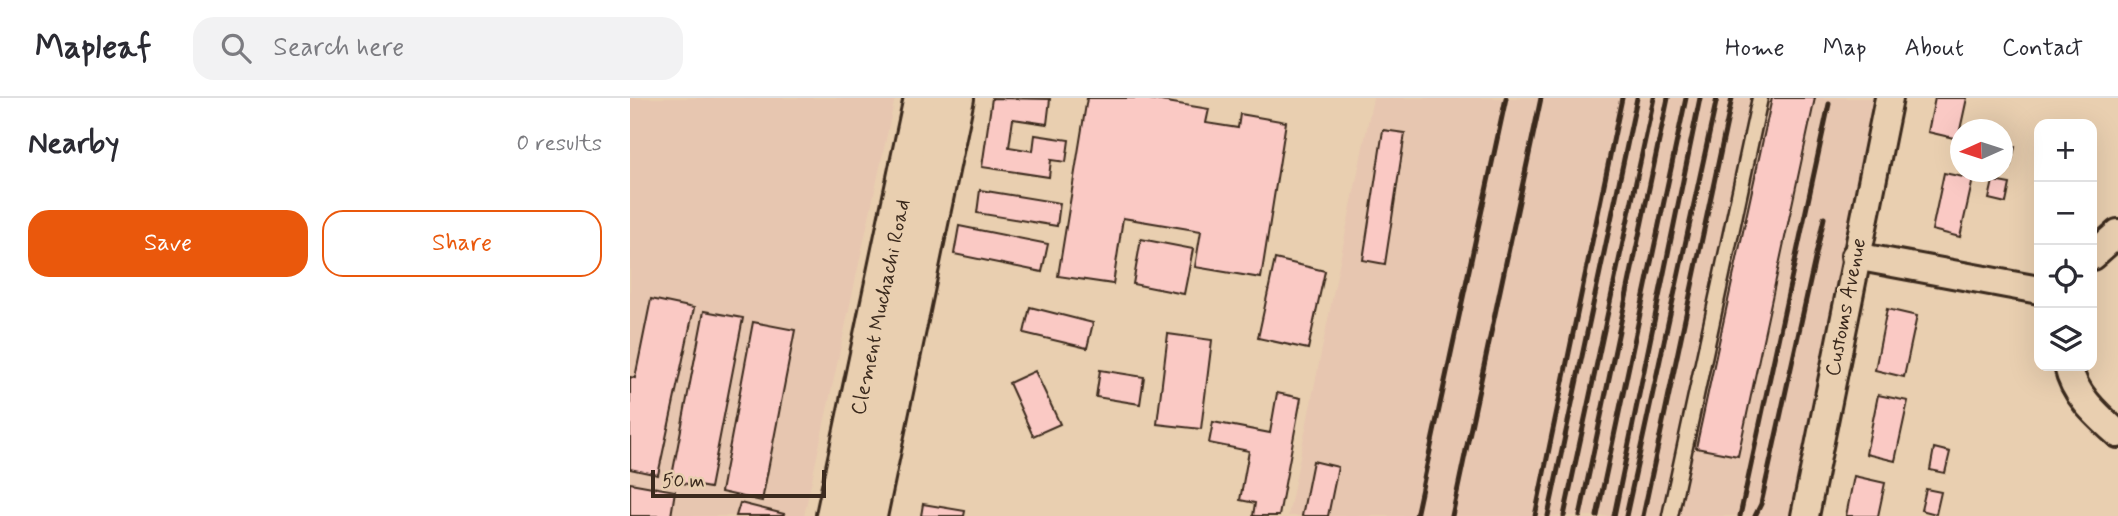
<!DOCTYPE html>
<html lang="en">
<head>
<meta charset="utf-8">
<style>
  body { margin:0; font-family:Mynerve,sans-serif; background:#f2f2f3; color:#2b2b33 }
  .controls { position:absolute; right:21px; top:21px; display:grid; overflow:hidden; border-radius:14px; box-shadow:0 7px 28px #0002 }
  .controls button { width:63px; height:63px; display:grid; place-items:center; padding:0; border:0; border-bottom:2px solid #e1e1e2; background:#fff; color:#2b2b33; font:35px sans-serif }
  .compass { position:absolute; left:1320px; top:21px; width:63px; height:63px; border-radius:50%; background:#fff; box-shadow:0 7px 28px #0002; rotate:267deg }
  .scale { position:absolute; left:21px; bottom:18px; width:175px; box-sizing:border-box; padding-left:7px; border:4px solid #3b2a1e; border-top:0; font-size:19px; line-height:24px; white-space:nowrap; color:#3b2a1e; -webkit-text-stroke:5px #e9cfb0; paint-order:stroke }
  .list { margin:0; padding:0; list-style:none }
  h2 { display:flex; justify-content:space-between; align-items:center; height:91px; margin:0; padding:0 28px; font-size:30px }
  h2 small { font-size:23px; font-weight:400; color:#7c7c81 }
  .actions { display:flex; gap:14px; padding:21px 28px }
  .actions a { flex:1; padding:16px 0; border:2px solid #ea580c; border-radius:21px; text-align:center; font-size:24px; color:#ea580c }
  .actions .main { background:#ea580c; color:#fff }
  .icon { flex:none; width:38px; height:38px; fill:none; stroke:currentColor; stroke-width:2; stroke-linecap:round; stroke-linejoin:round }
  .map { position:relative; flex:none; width:1488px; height:418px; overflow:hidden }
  header { display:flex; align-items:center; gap:42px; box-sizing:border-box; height:98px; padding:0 35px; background:#fff; border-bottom:2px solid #e1e1e2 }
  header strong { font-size:33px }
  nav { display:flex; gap:38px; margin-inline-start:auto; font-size:24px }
  .search { width:490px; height:63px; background:#f2f2f3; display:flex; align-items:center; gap:18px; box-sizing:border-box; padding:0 24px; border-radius:21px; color:#7c7c81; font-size:26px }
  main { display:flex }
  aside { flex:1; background:#fff }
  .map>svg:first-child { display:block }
</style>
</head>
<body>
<header>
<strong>Mapleaf</strong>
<div class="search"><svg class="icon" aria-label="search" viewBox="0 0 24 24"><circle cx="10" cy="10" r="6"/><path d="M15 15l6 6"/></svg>Search here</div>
<nav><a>Home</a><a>Map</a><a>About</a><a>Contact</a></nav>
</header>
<main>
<aside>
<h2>Nearby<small>0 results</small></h2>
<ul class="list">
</ul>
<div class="actions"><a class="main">Save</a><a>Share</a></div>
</aside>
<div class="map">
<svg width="1488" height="418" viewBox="0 0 1488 418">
  <rect width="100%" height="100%" fill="#e9cfb0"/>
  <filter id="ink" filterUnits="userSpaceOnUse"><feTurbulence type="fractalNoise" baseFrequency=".0143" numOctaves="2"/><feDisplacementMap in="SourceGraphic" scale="14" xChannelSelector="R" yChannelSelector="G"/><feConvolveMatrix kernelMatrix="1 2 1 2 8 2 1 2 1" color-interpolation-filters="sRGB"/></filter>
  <g filter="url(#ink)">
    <g fill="#e7c6b0">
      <polygon points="0,0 265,0 174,418 0,418"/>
      <polygon points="743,0 1251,0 1164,418 658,418"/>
    </g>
    <g fill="#fac9c4" stroke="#3b2a1e" stroke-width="2">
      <polygon points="362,0 420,1 417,26 383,21 379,49 403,53 405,37 439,42 436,64 421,62 419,79 352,69"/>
      <polygon points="457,0 513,0 579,11 576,25 608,30 610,16 656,24 631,180 565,169 571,133 493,120 483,186 428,178"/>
      <polygon points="1142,0 1185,0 1108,358 1066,350"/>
      <polygon points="1305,0 1337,0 1328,41 1298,34"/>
      <polygon points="753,32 775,35 755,166 733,162"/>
      <polygon points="1372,47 1385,49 1380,70 1372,69"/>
      <polygon points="1314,75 1343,81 1330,139 1302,132"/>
      <polygon points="1363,83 1380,86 1376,105 1359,101"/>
      <polygon points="350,92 430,105 427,128 347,115"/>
      <polygon points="329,128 418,146 412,174 324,156"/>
      <polygon points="511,141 563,151 554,196 503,186"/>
      <polygon points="645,161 695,173 678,251 628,240"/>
      <polygon points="21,201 64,210 28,377 0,371 0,279 5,280"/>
      <polygon points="400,209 463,225 457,250 394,235"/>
      <polygon points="1257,211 1287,218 1274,279 1245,272"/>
      <polygon points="74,213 113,220 80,390 41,383"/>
      <polygon points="123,224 165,232 132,403 91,394"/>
      <polygon points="538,236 582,242 571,331 527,326"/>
      <polygon points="470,272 514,279 510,306 466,299"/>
      <polygon points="405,273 430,326 403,338 379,285"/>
      <polygon points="647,295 671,300 649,418 623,418 625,405 610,402 619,353 579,345 583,324 640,335"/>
      <polygon points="1248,297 1278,303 1265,363 1236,356"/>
      <polygon points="1304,350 1320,354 1315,375 1300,372"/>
      <polygon points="683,363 708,369 698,418 672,418"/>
      <polygon points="1224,378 1255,385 1248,418 1216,418"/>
      <polygon points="0,385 45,393 41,418 0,418"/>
      <polygon points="1296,391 1311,394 1306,416 1291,412"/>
      <polygon points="110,405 154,416 153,418 106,418"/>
      <polygon points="293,406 335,413 334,418 291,418"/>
    </g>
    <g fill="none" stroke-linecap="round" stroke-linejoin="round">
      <g stroke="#3b2a1e" stroke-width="19">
        <polyline id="service" points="1040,418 1130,0"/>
      </g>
      <g stroke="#3b2a1e" stroke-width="32">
        <g id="minor">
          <polyline points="1225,158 1409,192"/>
          <polyline points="1462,158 1488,135"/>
          <path d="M1438 268C1444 297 1467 317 1488 336"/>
          <polyline points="1175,418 1259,0"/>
        </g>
      </g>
      <g stroke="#3b2a1e" stroke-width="44">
        <g id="secondary">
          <polyline points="206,418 294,0"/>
          <polyline points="237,418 324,0"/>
        </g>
      </g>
      <use href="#service" stroke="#e9cfb0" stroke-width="14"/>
      <use href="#minor" stroke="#e9cfb0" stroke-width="26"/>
      <use href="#secondary" stroke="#e9cfb0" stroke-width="38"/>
      <g stroke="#3b2a1e" stroke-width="5">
        <polyline points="786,418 876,0"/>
        <polyline points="822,418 911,0"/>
        <polyline points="905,418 992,0"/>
        <polyline points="918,418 1007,0"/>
        <polyline points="934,418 1024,0"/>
        <polyline points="950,418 1038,0"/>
        <polyline points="967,418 1056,0"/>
        <polyline points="984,418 1070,0"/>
        <polyline points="996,418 1087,0"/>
        <polyline points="1013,418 1102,0"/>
        <polyline points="1110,418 1199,6"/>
        <polyline points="1125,418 1131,406 1194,120"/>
      </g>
    </g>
  </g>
  <g text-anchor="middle" stroke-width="6" stroke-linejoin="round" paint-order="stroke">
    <g font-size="21" fill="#3b2a1e" stroke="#e9cfb0">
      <text transform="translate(250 209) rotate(-78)" y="7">Clement Muchachi Road</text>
      <text transform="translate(1215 209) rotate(-79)" y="7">Customs Avenue</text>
    </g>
  </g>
</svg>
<div class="controls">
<button>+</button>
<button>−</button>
<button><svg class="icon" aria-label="locate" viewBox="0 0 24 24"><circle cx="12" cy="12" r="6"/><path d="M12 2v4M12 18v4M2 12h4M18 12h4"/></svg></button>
<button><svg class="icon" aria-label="layers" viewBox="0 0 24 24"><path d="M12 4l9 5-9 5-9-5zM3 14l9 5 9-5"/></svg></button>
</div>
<svg class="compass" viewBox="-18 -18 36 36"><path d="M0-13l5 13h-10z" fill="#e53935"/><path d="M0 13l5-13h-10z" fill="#7c7c81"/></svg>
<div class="scale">50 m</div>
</div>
</main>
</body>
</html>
